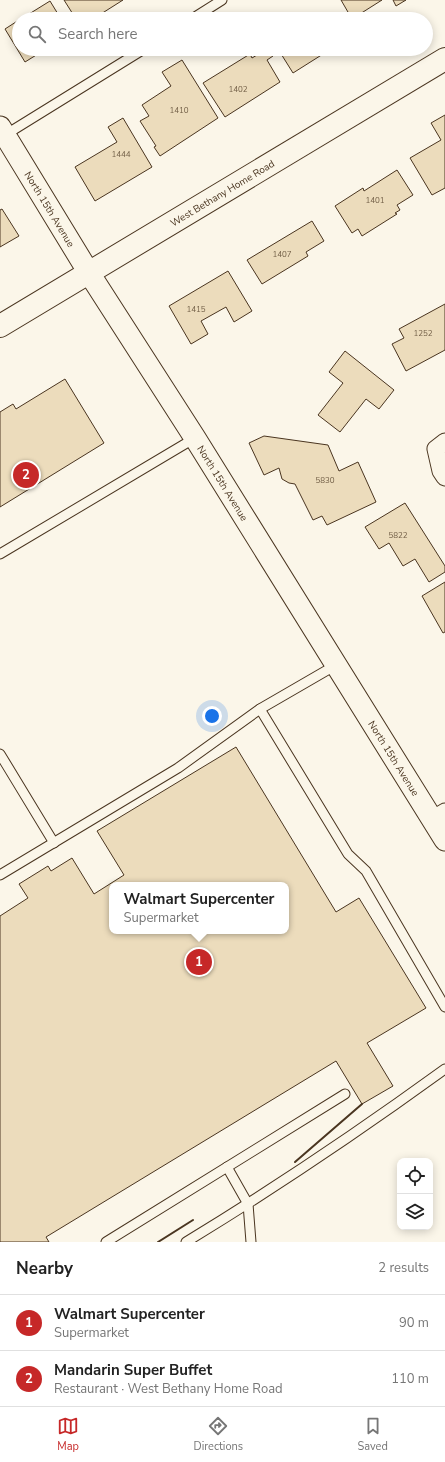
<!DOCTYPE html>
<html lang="en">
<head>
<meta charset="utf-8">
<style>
  body { margin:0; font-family:"Nunito Sans",sans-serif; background:#f6f6f6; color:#222 }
  .controls { position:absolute; right:12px; bottom:12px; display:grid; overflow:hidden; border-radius:8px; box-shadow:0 2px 10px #0003 }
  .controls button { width:36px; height:36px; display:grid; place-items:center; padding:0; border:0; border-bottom:1px solid #e0e0e0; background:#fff; color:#222; font:20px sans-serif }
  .you { position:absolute; left:212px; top:716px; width:14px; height:14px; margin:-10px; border:3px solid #fff; border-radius:50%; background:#1a73e8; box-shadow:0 0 0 6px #1a73e833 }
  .badge { display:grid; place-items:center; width:26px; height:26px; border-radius:50%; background:#c62828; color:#fff; font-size:13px; font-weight:700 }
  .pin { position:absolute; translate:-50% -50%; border:2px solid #fff; box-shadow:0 1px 4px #0006 }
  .popup { position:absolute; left:109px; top:882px; width:180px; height:52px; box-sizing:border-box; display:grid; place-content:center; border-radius:8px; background:#fff; filter:drop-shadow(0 1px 3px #0005); font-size:13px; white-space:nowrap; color:#767676 }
  .popup b { font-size:15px; color:#222 }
  .popup::after { content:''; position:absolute; left:50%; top:100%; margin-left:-8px; border:8px solid transparent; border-top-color:#fff }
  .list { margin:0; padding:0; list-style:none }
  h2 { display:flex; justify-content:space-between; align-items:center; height:52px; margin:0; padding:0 16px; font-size:17px }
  h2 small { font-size:13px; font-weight:400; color:#767676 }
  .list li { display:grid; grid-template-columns:26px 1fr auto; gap:12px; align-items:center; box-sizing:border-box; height:56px; padding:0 16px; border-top:1px solid #e0e0e0 }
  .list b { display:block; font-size:15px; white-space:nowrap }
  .list p { margin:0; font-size:13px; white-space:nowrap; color:#767676 }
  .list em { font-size:13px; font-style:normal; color:#767676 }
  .icon { flex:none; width:22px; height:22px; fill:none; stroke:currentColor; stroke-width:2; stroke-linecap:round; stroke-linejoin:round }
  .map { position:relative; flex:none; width:445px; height:1242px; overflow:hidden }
  .search { position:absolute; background:#fff; box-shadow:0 2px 10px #0003; left:12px; right:12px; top:12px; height:44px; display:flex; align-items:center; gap:10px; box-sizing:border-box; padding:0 14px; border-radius:22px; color:#767676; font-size:15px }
  .sheet { height:164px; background:#fff }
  nav { display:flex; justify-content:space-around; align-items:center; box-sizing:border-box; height:56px; border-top:1px solid #e0e0e0; background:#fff; font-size:11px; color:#767676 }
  nav a { display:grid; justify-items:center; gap:2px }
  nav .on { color:#c62828 }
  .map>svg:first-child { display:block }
</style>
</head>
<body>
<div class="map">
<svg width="445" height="1242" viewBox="0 0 445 1242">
  <rect width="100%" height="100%" fill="#fbf6e9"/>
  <g fill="#ecdcbc" stroke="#4a3520" fill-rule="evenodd">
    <polygon points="64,0 123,0 93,19 76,19"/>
    <polygon points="341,0 382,0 352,19"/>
    <polygon points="393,0 406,0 396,6"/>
    <polygon points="50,1 61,19 21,19"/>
    <polygon points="151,13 155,19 142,19"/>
    <polygon points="332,14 335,19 324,19"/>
    <polygon points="19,20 19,49 46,49 25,62 5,29"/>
    <polygon points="267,49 273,56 267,60 280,82 225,117 203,83 250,54 252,58"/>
    <polygon points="278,49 331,49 293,73"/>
    <polygon points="182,60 218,118 160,156 154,147 156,146 140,121 149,116 142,105 171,86 162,72"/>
    <polygon points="445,115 445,188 432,195 410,158 441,140 431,123"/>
    <polygon points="123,118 152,167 95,201 75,167 117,142 108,127"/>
    <polygon points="397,170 413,195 397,205 400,210 395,213 397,214 362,236 358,229 352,233 335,206 363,188 364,191"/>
    <polygon points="2,209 19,236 0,247 0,210"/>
    <polygon points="312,221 324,241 306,252 308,256 262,284 247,260"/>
    <polygon points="228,271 252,311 234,322 226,307 201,321 208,334 191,344 169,306"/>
    <polygon points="445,304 445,350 406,371 392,344 404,338 399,329"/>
    <polygon points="345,351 394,390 379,409 366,399 340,432 318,415 343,383 329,372"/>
    <polygon points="65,379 104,443 0,507 0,412 13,404 16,409"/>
    <polygon points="264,436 328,445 339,471 358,462 376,502 327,525 322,516 313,520 295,484 289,483 282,479 279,468 264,475 249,443"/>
    <polygon points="405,503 445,566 445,572 429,582 415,559 403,566 389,543 379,549 365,527"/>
    <polygon points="445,582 445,632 443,633 422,596"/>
    <path d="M236 747 336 912 359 898 426 1008 367 1043 393 1086 362 1104 336 1061 46 1237 49 1242H0V916L28 898 19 884 48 866 51 871 72 858 94 894 124 875 97 831ZM112 885H286V931H112Z"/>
  </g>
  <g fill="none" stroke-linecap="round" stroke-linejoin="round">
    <g stroke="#4a3520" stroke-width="11">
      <g id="service">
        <polyline points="192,19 222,0"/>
        <polyline points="5,135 144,49"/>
        <polyline points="0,554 195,438"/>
        <polyline points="260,709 348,854 366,871 445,1007"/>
        <polyline points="0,754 54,843"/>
        <polyline points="0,875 178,768 260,709 336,665"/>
        <polyline points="227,1167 248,1204 251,1242"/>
        <polyline points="106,1242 345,1094"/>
        <path d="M186 1242C275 1188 361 1130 445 1069"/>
      </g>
    </g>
    <g stroke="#4a3520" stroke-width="19">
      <g id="minor">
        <polyline points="445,442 436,449 441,471 445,477"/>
        <polyline points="432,820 445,812"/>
      </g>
    </g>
    <g stroke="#4a3520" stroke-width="23">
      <g id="tertiary">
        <path id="s1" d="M0 127 89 273 195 438 445 840"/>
      </g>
    </g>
    <g stroke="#4a3520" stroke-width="24">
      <g id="secondary">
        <path id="s2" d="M0 326 445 59"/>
      </g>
    </g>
    <use href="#service" stroke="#fbf6e9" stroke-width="9"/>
    <use href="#minor" stroke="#fbf6e9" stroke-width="17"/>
    <use href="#tertiary" stroke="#fbf6e9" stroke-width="21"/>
    <use href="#secondary" stroke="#fbf6e9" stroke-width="22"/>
    <g stroke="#4a3520" stroke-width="2">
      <polyline points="295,1162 362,1104"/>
      <polyline points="158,1242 193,1220"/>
    </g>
  </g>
  <g text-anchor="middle" stroke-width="3" stroke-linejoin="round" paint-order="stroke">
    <g font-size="8" fill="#725f47">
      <text x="238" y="92">1402</text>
      <text x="179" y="113">1410</text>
      <text x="121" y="157">1444</text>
      <text x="375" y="203">1401</text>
      <text x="282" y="257">1407</text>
      <text x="196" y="312">1415</text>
      <text x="423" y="336">1252</text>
      <text x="325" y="483">5830</text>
      <text x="398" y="538">5822</text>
    </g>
    <g font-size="10" fill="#4a3520" stroke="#fbf6e9">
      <text dy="4" stroke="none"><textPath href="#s2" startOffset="259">West Bethany Home Road</textPath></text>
      <text dy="4" stroke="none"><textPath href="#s1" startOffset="96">North 15th Avenue</textPath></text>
      <text dy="4" stroke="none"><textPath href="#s1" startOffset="420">North 15th Avenue</textPath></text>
      <text dy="4" stroke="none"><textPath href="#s1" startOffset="744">North 15th Avenue</textPath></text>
    </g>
  </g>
</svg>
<div class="controls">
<button><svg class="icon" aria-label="locate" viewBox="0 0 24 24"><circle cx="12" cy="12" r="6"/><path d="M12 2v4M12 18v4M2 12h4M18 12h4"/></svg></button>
<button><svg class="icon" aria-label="layers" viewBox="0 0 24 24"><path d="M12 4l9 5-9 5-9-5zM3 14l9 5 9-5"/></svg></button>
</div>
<div class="you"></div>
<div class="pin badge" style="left:199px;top:962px">1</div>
<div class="popup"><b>Walmart Supercenter</b>Supermarket</div>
<div class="pin badge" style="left:26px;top:475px">2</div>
<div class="search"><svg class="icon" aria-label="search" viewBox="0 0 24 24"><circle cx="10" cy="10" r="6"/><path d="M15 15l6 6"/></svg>Search here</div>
</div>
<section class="sheet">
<h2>Nearby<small>2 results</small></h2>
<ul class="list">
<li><span class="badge">1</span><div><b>Walmart Supercenter</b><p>Supermarket</p></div><em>90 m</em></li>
<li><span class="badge">2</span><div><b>Mandarin Super Buffet</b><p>Restaurant · West Bethany Home Road</p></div><em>110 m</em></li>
</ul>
</section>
<nav>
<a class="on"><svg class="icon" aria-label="map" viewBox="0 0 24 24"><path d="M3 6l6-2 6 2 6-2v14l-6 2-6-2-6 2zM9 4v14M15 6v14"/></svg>Map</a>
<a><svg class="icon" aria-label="directions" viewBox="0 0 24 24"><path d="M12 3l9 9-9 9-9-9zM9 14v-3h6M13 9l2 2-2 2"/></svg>Directions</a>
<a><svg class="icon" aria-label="saved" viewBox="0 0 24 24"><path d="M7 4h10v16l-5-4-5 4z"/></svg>Saved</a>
</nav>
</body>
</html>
